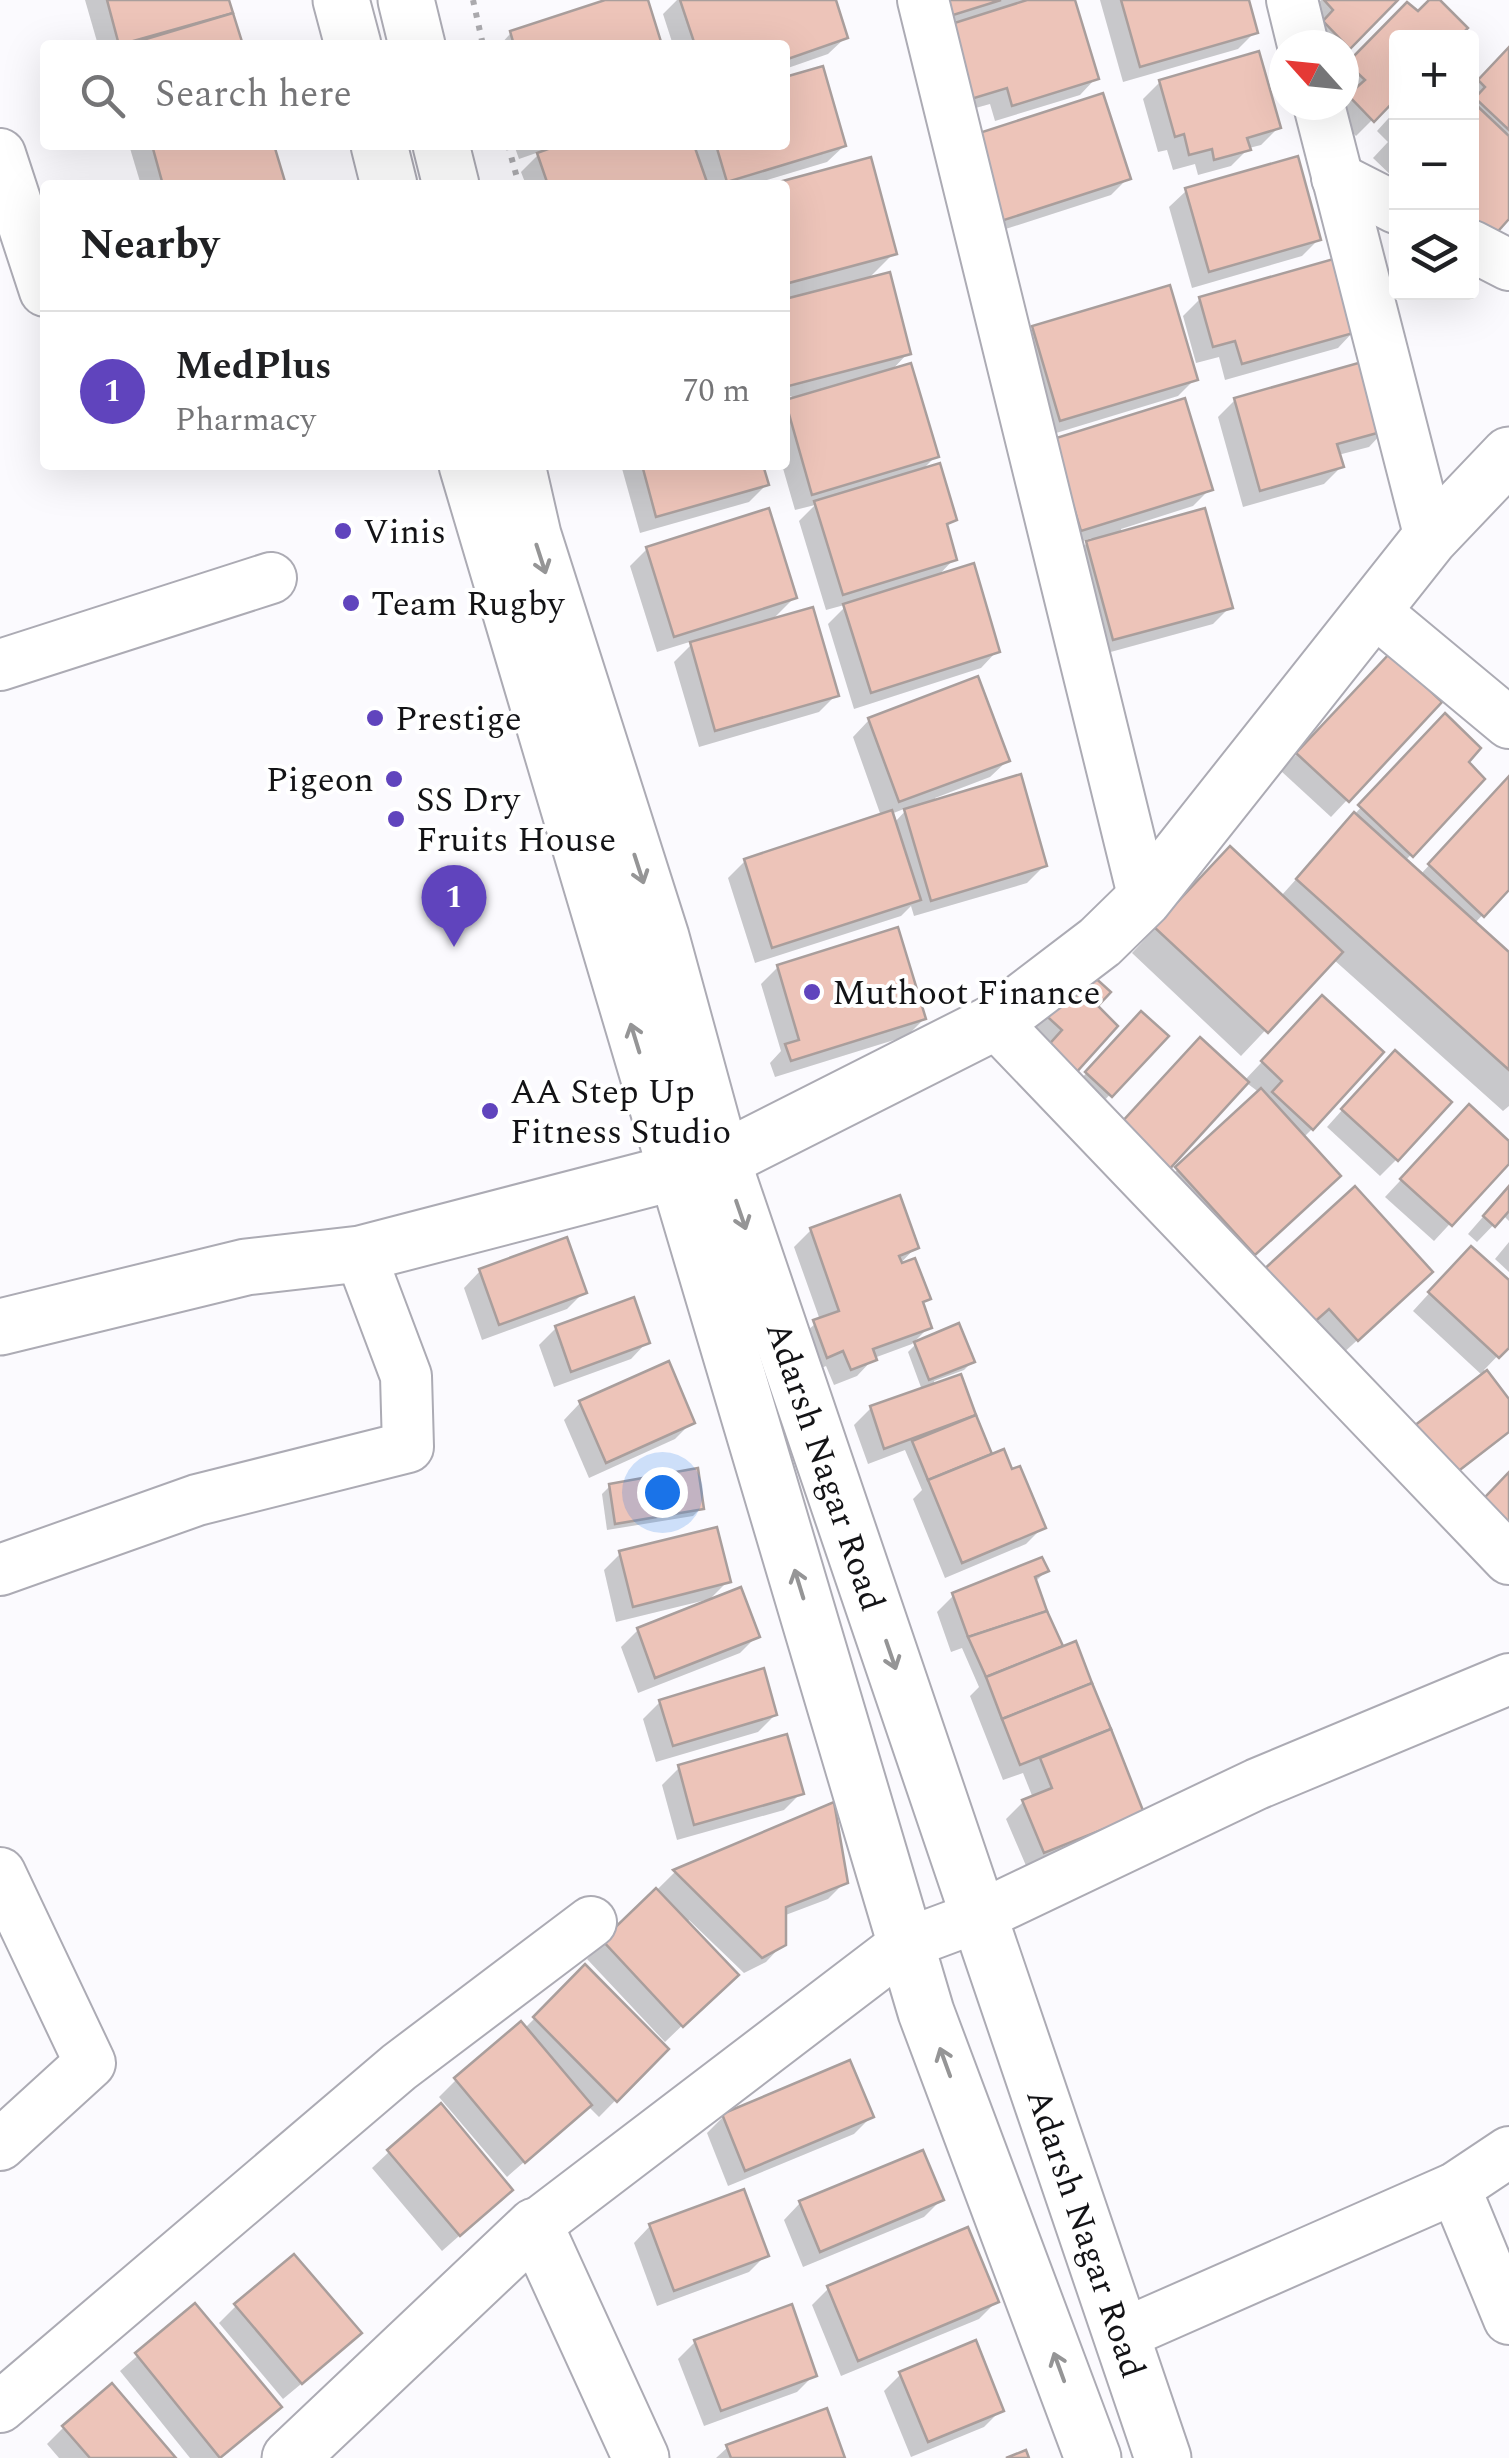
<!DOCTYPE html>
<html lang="en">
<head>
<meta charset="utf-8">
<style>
  body { margin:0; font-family:Spectral,serif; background:#f6f6f6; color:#202124 }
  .controls { position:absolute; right:30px; top:30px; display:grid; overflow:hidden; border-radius:10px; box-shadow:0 10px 40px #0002 }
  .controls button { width:90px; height:90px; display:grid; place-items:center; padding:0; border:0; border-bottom:2px solid #e0e0e0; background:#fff; color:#202124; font:50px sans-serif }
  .compass { position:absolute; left:1269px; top:30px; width:90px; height:90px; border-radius:50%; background:#fff; box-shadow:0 10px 40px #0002; rotate:297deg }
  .you { position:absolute; left:662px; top:1492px; width:35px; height:35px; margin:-25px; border:8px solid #fff; border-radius:50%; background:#1a73e8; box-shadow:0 0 0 15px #1a73e833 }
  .badge { display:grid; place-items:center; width:65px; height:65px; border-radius:50%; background:#6044bd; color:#fff; font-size:32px; font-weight:700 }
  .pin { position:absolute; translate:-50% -82px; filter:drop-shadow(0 2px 5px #0008) }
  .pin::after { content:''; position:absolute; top:52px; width:35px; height:30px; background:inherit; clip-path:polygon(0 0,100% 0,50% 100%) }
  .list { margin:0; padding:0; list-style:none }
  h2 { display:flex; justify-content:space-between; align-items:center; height:130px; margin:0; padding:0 40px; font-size:42px }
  h2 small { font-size:32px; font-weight:400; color:#757577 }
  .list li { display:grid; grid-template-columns:65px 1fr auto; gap:30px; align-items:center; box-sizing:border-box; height:160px; padding:0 40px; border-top:2px solid #e0e0e0 }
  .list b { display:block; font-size:38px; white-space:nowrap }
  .list p { margin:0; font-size:32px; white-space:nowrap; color:#757577 }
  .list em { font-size:32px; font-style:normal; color:#757577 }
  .icon { flex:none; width:55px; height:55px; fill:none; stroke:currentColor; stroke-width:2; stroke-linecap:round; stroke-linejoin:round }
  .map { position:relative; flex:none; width:1509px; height:2458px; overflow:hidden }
  .search { position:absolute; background:#fff; box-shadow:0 10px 40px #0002; left:40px; top:40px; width:750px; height:110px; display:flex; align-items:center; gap:25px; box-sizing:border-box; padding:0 35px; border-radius:10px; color:#757577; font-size:38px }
  .panel { position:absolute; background:#fff; box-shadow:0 10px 40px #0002; left:40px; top:180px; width:750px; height:290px; border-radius:10px }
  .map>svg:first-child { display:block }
</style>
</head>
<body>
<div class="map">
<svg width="1509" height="2458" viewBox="0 0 1509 2458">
  <rect width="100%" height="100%" fill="#fbfafe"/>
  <g fill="#0003" fill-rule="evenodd">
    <polygon points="85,0 227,0 240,45 98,45"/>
    <polygon points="613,0 645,0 659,45 500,45 511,33"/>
    <polygon points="677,0 833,0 845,38 828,54 785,69 785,45 673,45 663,14"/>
    <polygon points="923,0 1072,0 1096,78 1080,95 995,121 990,104 954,114"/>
    <polygon points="1100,0 1246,0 1255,32 1238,49 1123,82"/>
    <polygon points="1321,0 1394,0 1344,52 1344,45 1313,45 1306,15"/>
    <polygon points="1433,0 1437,0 1396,38 1396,96 1356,136 1333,113 1349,98 1344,92 1344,70 1407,5 1418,15"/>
    <polygon points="1509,51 1509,216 1472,251 1472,89"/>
    <polygon points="785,80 844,146 827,162 750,185 526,185 521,172 542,151 519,159 514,145 785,145"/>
    <polygon points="1160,82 1278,128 1261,145 1249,148 1231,166 1198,175 1195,164 1173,170 1167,150 1158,152 1143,99"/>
    <polygon points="1396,110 1396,180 1373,158 1388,142 1377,131"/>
    <polygon points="975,137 1128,178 1111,195 984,236"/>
    <polygon points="129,145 269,145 281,185 141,185"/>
    <polygon points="869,160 894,253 866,281 908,353 890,372 936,456 921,471 954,519 945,528 954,559 936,578 997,651 981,668 854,709 828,624 848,604 826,610 799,521 815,505 795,510 782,465 785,465 785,403 792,396 785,398 785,185 777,185"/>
    <polygon points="1186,191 1318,240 1302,256 1192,288 1169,207"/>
    <polygon points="1200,299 1354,331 1338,348 1225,380 1219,357 1196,363 1183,316"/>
    <polygon points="1034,328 1195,379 1178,396 1043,437 1017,345"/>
    <polygon points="1235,400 1385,430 1369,447 1338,455 1341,467 1324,484 1243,507 1218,417"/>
    <polygon points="1037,458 1210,489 1193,506 1121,529 1122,533 1230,607 1213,624 1096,656 1070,560 1092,538 1064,547"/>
    <polygon points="621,465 761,465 766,485 749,502 640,533"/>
    <polygon points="647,549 794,598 770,622 836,695 819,712 699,747 674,662 696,640 657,652 630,566"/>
    <polygon points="1373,673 1347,800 1331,817 1281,771"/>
    <path d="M869 720 1007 761 990 777 935 798 936 802 1044 866 1027 883 914 916 911 906 901 916 755 963 728 878 745 861 881 816 853 737ZM909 807 894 823 891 814Z"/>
    <polygon points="1428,733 1482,779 1405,861 1420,875 1509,779 1509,887 1474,924 1509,955 1509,1106 1503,1111 1333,959 1241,1056 1132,953 1206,874 1281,896"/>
    <polygon points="778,967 924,1019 907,1036 775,1077 770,1063 781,1051 761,984"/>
    <polygon points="1063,984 1107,992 1030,1067 1024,1027"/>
    <polygon points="1141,1014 1165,1036 1102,1103 1079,1081"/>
    <polygon points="1306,1015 1312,1129 1303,1138 1321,1193 1237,1270 1160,1186 1260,1093 1244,1081"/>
    <polygon points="1378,1070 1396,1160 1380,1176 1327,1127"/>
    <polygon points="1453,1124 1509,1145 1509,1160 1434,1241 1385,1197"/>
    <polygon points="1509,1187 1509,1221 1503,1215 1477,1242 1468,1234"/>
    <polygon points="1354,1190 1413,1289 1340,1356 1311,1324"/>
    <polygon points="811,1230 916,1247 895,1269 928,1298 921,1305 929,1327 912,1344 874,1358 857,1376 834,1385 826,1366 810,1373 797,1339 820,1320 794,1247"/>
    <polygon points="1509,1242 1509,1272 1495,1259"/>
    <polygon points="1454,1266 1509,1284 1509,1344 1484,1370 1509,1403 1509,1432 1434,1491 1483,1376 1413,1311"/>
    <polygon points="480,1271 584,1292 567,1309 482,1340 464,1288"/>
    <polygon points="556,1328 647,1342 631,1359 554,1387 539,1345"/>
    <polygon points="916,1344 972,1362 964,1370 934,1381 935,1386 960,1377 991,1457 1011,1472 1043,1527 1026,1544 945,1578 913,1499 922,1490 905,1450 868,1464 854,1425 871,1408 922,1390 908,1352"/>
    <polygon points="580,1403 692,1422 675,1439 589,1478 564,1420"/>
    <polygon points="610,1486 701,1508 693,1516 607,1530 602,1494"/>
    <polygon points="621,1553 728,1581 710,1599 616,1622 604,1570"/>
    <polygon points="1046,1571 1035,1582 1045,1612 1062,1649 1074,1644 1141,1812 1027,1868 1006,1819 1023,1802 1033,1798 1023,1773 1003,1780 970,1696 979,1687 962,1648 951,1652 937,1612 954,1595"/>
    <polygon points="638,1630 757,1636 740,1653 638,1693 621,1647"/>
    <polygon points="660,1702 775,1715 758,1732 656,1762 643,1719"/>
    <polygon points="679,1768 801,1793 784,1810 677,1840 662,1785"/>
    <polygon points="832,1805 845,1882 828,1899 783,1916 783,1944 766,1962 744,1973 689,1920 686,1923 718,1991 665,2042 587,1959 674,1873"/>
    <polygon points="585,1968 666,2049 599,2117 588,2106 507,2177 439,2097 456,2080 524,2029"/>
    <polygon points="724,2116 871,2117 854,2134 728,2186 707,2133"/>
    <polygon points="389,2152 493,2206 442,2251 372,2168"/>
    <polygon points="941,2200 924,2217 803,2267 784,2220 800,2203"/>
    <polygon points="650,2226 766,2255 749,2272 657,2306 634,2243"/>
    <polygon points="829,2288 996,2302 979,2319 841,2376 812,2305"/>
    <polygon points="195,2306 279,2407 220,2458 190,2458 120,2371"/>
    <polygon points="236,2306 342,2350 283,2399 219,2323"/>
    <polygon points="695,2342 814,2375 797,2392 704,2426 678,2359"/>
    <polygon points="901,2374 1001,2410 984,2427 911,2457 884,2391"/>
    <polygon points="64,2427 173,2458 59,2458 47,2444"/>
    <polygon points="728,2447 843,2458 716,2458"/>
  </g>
  <g fill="#edc4b9" stroke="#a99e9c" stroke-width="2.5">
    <polygon points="107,0 229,0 233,13 119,45"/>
    <polygon points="605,0 648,0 662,45 514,45 510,31"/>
    <polygon points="680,0 836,0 848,38 785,60 785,45 695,45"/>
    <polygon points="945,0 1001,0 950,16"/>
    <polygon points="1027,0 1075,0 1099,79 1012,106 1007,88 971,99 948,25"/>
    <polygon points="1121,0 1249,0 1258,33 1140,67"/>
    <polygon points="1324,0 1398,0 1350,49 1323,21 1333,10"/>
    <polygon points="1429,0 1440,0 1468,28 1458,38 1396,38 1396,99 1374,122 1348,95 1365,80 1347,63 1407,2 1418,11"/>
    <polygon points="233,13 243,45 126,45"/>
    <polygon points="1509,47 1509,130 1475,98 1485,87 1478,80"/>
    <polygon points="1259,51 1281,128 1247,138 1251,150 1214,160 1212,149 1189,155 1184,134 1175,137 1159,80"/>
    <polygon points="823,66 846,146 727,182 716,145 785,145 785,77"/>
    <polygon points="1103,93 1131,179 1001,221 973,135"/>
    <polygon points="1472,101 1509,136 1509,219 1492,238 1472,219"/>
    <polygon points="152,145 274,145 286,185 163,185"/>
    <polygon points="559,145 694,145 708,185 548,185 537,153"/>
    <polygon points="1298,156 1321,240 1209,272 1185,188"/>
    <polygon points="871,157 897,254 785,284 785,185 768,185"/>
    <polygon points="1337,258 1357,332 1242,364 1235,341 1213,347 1199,297"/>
    <polygon points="890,272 911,354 785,387 785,299"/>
    <polygon points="1170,285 1198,380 1060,421 1032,326"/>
    <polygon points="1369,360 1388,430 1337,444 1344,467 1260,491 1234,398"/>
    <polygon points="911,363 939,457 812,495 785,400"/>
    <polygon points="1185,398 1213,490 1081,531 1053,439"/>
    <polygon points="940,463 957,520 947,524 957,560 843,595 814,501"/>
    <polygon points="642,465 763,465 769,485 656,517"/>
    <polygon points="769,508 797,598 674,637 646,547"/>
    <polygon points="1205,508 1233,608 1113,640 1086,541"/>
    <polygon points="974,563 1000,652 871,693 843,604"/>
    <polygon points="813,607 839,696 715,731 690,642"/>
    <polygon points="1390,653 1442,702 1349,802 1296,753"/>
    <polygon points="978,676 1010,761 899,802 868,718"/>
    <polygon points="1445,713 1481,748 1469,762 1485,779 1413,857 1358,805"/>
    <polygon points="1021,774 1047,866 931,901 904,809"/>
    <polygon points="1509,776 1509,890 1484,917 1428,864"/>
    <polygon points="892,810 921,900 772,948 744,859"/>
    <polygon points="1354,812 1509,952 1509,1070 1296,879"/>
    <polygon points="1230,846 1343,952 1268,1033 1154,927"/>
    <polygon points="898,927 926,1019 791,1061 785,1044 799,1040 777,965"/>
    <polygon points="1080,964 1111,992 1098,1006 1118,1026 1074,1075 1045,1049 1062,1030 1039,1009"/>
    <polygon points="1322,995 1384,1052 1313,1130 1272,1092 1282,1081 1261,1061"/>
    <polygon points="1141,1011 1169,1036 1112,1097 1085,1072"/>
    <polygon points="1200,1037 1249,1082 1164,1175 1120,1124"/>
    <polygon points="1395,1050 1452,1102 1398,1161 1341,1109"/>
    <polygon points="1261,1088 1341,1176 1255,1255 1175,1167"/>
    <polygon points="1469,1104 1509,1141 1509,1164 1452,1226 1400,1179"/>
    <polygon points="1355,1186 1433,1272 1358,1341 1329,1309 1310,1326 1261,1272"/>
    <polygon points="1509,1186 1509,1211 1495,1227 1483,1216"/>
    <polygon points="900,1195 919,1248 899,1256 902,1263 915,1258 931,1299 923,1302 932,1328 873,1349 877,1360 851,1370 843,1351 827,1358 813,1320 839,1311 810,1228"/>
    <polygon points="567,1237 587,1293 499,1325 479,1269"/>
    <polygon points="1471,1246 1509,1280 1509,1348 1499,1358 1428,1292"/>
    <polygon points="634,1297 650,1343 571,1372 555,1326"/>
    <polygon points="959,1323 975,1362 929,1380 914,1342"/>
    <polygon points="669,1361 695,1423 606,1463 579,1401"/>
    <polygon points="1487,1370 1509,1399 1509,1432 1452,1476 1414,1426"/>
    <polygon points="961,1374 976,1415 884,1449 870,1406"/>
    <polygon points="976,1415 992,1454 928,1480 912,1441"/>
    <polygon points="1004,1449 1012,1469 1020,1466 1046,1528 962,1563 928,1480"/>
    <polygon points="698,1468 704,1509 615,1524 609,1484"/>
    <polygon points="1509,1472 1509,1537 1468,1515"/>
    <polygon points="717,1527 731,1582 633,1607 619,1551"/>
    <polygon points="1042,1557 1049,1571 1035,1577 1047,1611 968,1637 952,1593"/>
    <polygon points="741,1587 760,1637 655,1678 637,1628"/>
    <polygon points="1047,1611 1063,1646 986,1677 968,1637"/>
    <polygon points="1076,1641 1092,1683 1002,1719 986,1677"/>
    <polygon points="764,1668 777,1715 673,1746 659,1700"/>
    <polygon points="1092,1683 1111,1729 1020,1765 1002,1719"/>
    <polygon points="1111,1729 1144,1813 1044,1853 1022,1800 1052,1788 1040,1758"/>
    <polygon points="787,1734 804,1794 694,1825 678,1765"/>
    <polygon points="834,1802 848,1883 786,1907 786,1945 762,1958 673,1870"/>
    <polygon points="656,1888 739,1975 683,2027 602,1940"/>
    <polygon points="585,1964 669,2049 617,2102 533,2017"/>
    <polygon points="521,2021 592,2105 525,2163 454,2078"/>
    <polygon points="850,2060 874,2117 745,2171 722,2114"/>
    <polygon points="441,2103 513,2190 460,2236 387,2150"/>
    <polygon points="923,2150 944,2200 820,2252 799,2201"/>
    <polygon points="744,2189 769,2256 674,2291 649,2224"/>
    <polygon points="968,2227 999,2302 858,2361 827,2286"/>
    <polygon points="294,2254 362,2333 302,2384 234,2304"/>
    <polygon points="195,2303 282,2407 220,2458 135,2353"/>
    <polygon points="792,2304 817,2376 721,2411 694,2340"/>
    <polygon points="976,2340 1004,2411 928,2442 899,2372"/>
    <polygon points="112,2383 176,2458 90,2458 62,2426"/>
    <polygon points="827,2408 845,2458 731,2458 726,2445"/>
    <polygon points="1026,2450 1029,2458 1006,2458"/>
  </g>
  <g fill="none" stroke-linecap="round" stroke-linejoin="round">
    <g stroke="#acabb4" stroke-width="54">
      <g id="street">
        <polyline points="923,0 1144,899"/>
        <polyline points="1292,0 1303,45"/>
        <polyline points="1319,105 1430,538"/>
        <polyline points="0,154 45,291"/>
        <polyline points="1337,178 1396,208"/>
        <polyline points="1472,246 1509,265"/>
        <polyline points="1373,610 1509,723"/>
        <polyline points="0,665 271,578"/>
        <polyline points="995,1022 1509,1559"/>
        <polyline points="0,1570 197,1500 408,1447 406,1376 360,1254"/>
        <polyline points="0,1873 90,2063 0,2145"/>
        <polyline points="1455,2188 1509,2319"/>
        <polyline points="535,2226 905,1944 980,1916 1257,1784 1509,1679"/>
        <polyline points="1121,2335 1455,2188 1509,2152"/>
        <polyline points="0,2407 399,2067 591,1922"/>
      </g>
    </g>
    <g stroke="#acabb4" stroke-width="59">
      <g id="secondary">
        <polyline points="341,0 353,45"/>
        <polyline points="406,0 417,45"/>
        <polyline points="379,145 389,185"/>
        <polyline points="441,145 451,185"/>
        <polyline points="467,465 926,2012 1093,2458"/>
        <path id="s1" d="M517 465 533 535 661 937 722 1160 1163 2458"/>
        <polyline points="0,1327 246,1267 360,1254 722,1160 995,1022 1100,942 1144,899 1430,538 1509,455"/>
        <polyline points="290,2458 535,2226 641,2458"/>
      </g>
    </g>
    <g stroke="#abaaae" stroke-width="6" stroke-dasharray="5 8" stroke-linecap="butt">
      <polyline points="473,0 483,45"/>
      <polyline points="508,145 519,185"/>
      <polyline points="596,465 597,468"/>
    </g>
    <use href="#street" stroke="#fff" stroke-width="50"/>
    <use href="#secondary" stroke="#fff" stroke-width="55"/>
  </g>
  <defs><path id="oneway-shaft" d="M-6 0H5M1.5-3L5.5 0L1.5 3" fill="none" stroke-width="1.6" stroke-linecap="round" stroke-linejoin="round" transform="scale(2.5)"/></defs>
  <g stroke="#959596">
    <use href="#oneway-shaft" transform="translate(541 559) rotate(72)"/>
    <use href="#oneway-shaft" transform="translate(639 869) rotate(72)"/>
    <use href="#oneway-shaft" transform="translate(635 1038) rotate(-107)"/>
    <use href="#oneway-shaft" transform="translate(741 1215) rotate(71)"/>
    <use href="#oneway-shaft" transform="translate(799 1584) rotate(-107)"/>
    <use href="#oneway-shaft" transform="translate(891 1655) rotate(71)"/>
    <use href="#oneway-shaft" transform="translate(945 2062) rotate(-110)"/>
    <use href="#oneway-shaft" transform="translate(1059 2367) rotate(-110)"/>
  </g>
  <g fill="#6044bd" stroke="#fff" stroke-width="4">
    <circle cx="343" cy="531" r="10"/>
    <circle cx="351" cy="603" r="10"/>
    <circle cx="375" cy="718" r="10"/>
    <circle cx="394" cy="779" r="10"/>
    <circle cx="396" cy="819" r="10"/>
    <circle cx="812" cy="992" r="10"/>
    <circle cx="490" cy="1111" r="10"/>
  </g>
  <g text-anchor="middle" stroke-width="8" stroke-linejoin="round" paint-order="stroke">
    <g font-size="35" fill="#131316" stroke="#fff" text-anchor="start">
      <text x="363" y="543">Vinis</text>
      <text x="371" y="615">Team Rugby</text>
      <text x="395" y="730">Prestige</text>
      <text x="374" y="791" text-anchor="end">Pigeon</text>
      <text x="416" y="811">SS Dry<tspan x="416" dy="40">Fruits House</tspan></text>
      <text x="832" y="1004">Muthoot Finance</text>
      <text x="510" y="1103">AA Step Up<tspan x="510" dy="40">Fitness Studio</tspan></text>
    </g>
    <g font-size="35" fill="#131316" stroke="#fff">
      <text dy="12" stroke="none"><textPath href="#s1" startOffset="1048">Adarsh Nagar Road</textPath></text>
      <text dy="12" stroke="none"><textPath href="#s1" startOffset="1858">Adarsh Nagar Road</textPath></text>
    </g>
  </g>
</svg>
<div class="controls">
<button>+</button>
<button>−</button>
<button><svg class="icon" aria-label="layers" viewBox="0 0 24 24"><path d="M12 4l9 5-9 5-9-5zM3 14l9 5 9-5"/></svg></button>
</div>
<svg class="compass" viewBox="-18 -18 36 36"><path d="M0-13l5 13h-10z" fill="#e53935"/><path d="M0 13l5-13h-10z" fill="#757577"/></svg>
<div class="you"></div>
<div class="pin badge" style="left:454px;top:947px">1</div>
<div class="search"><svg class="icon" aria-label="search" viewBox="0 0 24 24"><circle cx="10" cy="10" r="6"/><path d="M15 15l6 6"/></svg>Search here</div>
<section class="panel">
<h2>Nearby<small></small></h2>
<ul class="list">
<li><span class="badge">1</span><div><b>MedPlus</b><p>Pharmacy</p></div><em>70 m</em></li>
</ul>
</section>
</div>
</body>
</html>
